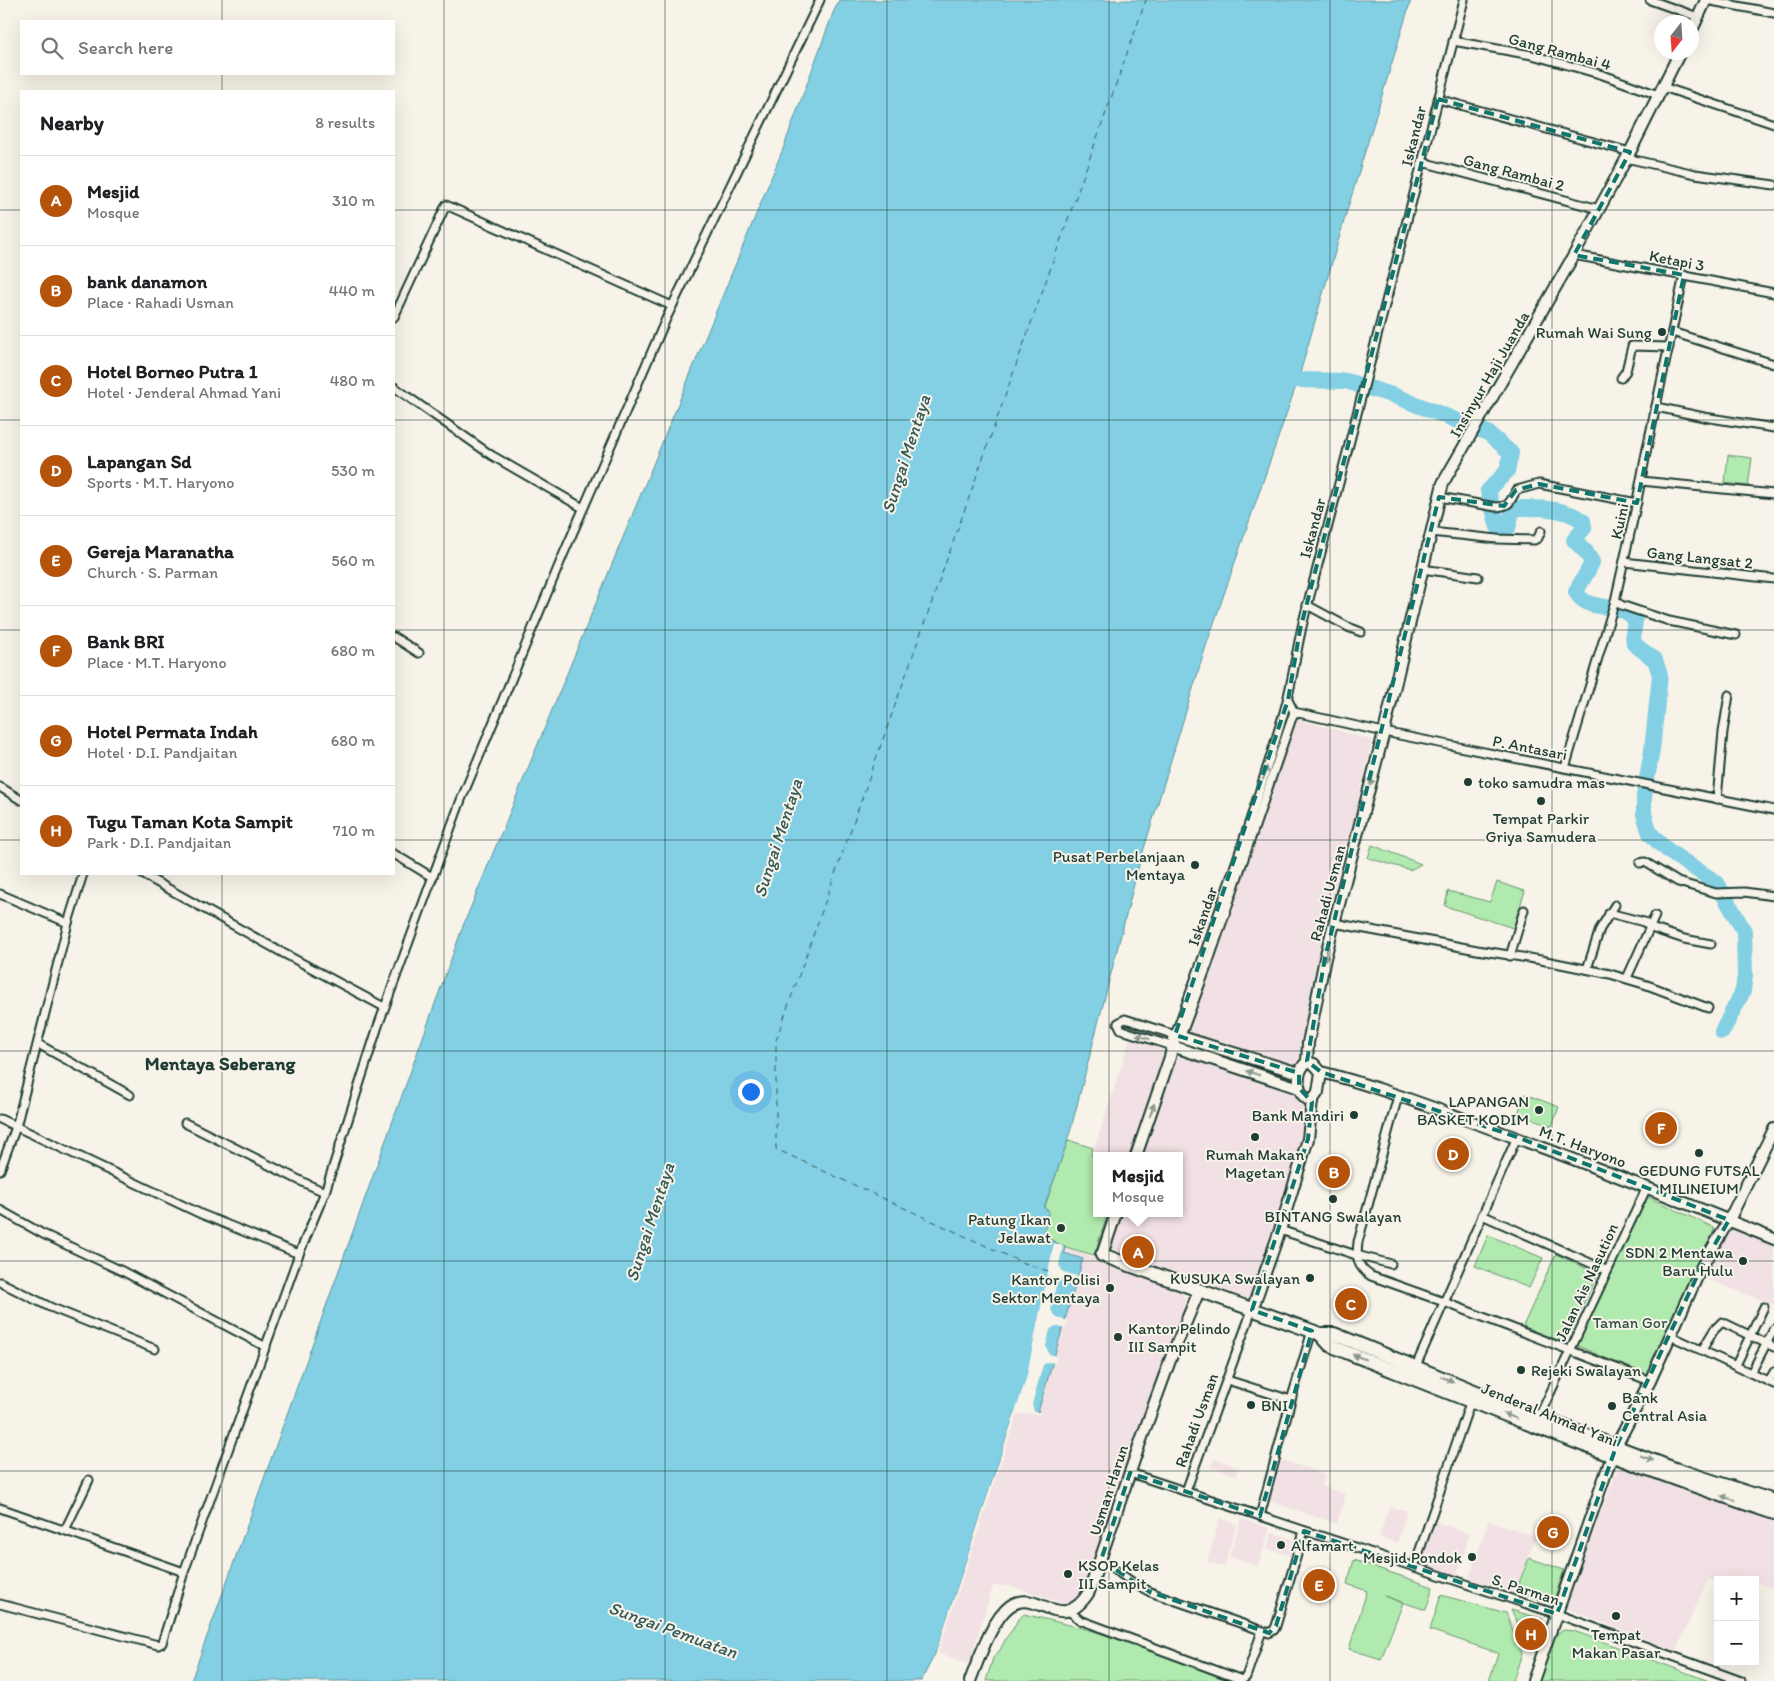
<!DOCTYPE html>
<html lang="en">
<head>
<meta charset="utf-8">
<style>
  body { margin:0; font-family:Itim,sans-serif; background:#f6f6f6; color:#202124 }
  .controls { position:absolute; right:15px; bottom:15px; display:grid; overflow:hidden; border-radius:0px; box-shadow:0 5px 20px #0002 }
  .controls button { width:45px; height:45px; display:grid; place-items:center; padding:0; border:0; border-bottom:1px solid #e0e0e0; background:#fff; color:#202124; font:25px sans-serif }
  .compass { position:absolute; left:1654px; top:15px; width:45px; height:45px; border-radius:50%; background:#fff; box-shadow:0 5px 20px #0002; rotate:197deg }
  .you { position:absolute; left:750px; top:1091px; width:18px; height:18px; margin:-12px; border:4px solid #fff; border-radius:50%; background:#1a73e8; box-shadow:0 0 0 8px #1a73e833 }
  .badge { display:grid; place-items:center; width:32px; height:32px; border-radius:50%; background:#b45309; color:#fff; font-size:16px; font-weight:700 }
  .pin { position:absolute; translate:-50% -50%; border:2px solid #fff; box-shadow:0 1px 5px #0006 }
  .popup { position:absolute; left:1093px; top:1152px; width:90px; height:65px; box-sizing:border-box; display:grid; place-content:center; border-radius:0px; background:#fff; filter:drop-shadow(0 1px 4px #0005); font-size:16px; white-space:nowrap; color:#757577 }
  .popup b { font-size:19px; color:#202124 }
  .popup::after { content:''; position:absolute; left:50%; top:100%; margin-left:-10px; border:10px solid transparent; border-top-color:#fff }
  .list { margin:0; padding:0; list-style:none }
  h2 { display:flex; justify-content:space-between; align-items:center; height:65px; margin:0; padding:0 20px; font-size:21px }
  h2 small { font-size:16px; font-weight:400; color:#757577 }
  .list li { display:grid; grid-template-columns:32px 1fr auto; gap:15px; align-items:center; box-sizing:border-box; height:90px; padding:0 20px; border-top:1px solid #e0e0e0 }
  .list b { display:block; font-size:19px; white-space:nowrap }
  .list p { margin:0; font-size:16px; white-space:nowrap; color:#757577 }
  .list em { font-size:16px; font-style:normal; color:#757577 }
  .icon { flex:none; width:28px; height:28px; fill:none; stroke:currentColor; stroke-width:2; stroke-linecap:round; stroke-linejoin:round }
  .map { position:relative; flex:none; width:1774px; height:1681px; overflow:hidden }
  .search { position:absolute; background:#fff; box-shadow:0 5px 20px #0002; left:20px; top:20px; width:375px; height:55px; display:flex; align-items:center; gap:12px; box-sizing:border-box; padding:0 18px; border-radius:0px; color:#757577; font-size:19px }
  .panel { position:absolute; background:#fff; box-shadow:0 5px 20px #0002; left:20px; top:90px; width:375px; height:785px; border-radius:0px }
  .map>svg:first-child { display:block }
</style>
</head>
<body>
<div class="map">
<svg width="1774" height="1681" viewBox="0 0 1774 1681">
  <rect width="100%" height="100%" fill="#f7f3e8"/>
  <filter id="ink" filterUnits="userSpaceOnUse"><feTurbulence type="fractalNoise" baseFrequency=".02" numOctaves="2"/><feDisplacementMap in="SourceGraphic" scale="10" xChannelSelector="R" yChannelSelector="G"/><feConvolveMatrix kernelMatrix="1 2 1 2 8 2 1 2 1" color-interpolation-filters="sRGB"/></filter>
  <g filter="url(#ink)">
    <g fill="#f2e1e4">
      <polygon points="1287,716 1372,740 1297,1069 1182,1032"/>
      <polygon points="1130,1039 1169,1051 1133,1156 1100,1156 1093,1153"/>
      <polygon points="1175,1053 1295,1091 1306,1105 1305,1128 1273,1241 1252,1300 1110,1249 1122,1213 1179,1213 1179,1156 1141,1156"/>
      <polygon points="1732,1226 1774,1245 1774,1305 1702,1277"/>
      <polygon points="1054,1243 1095,1257 1105,1264 1182,1293 1185,1299 1185,1305 1082,1595 1075,1602 1065,1604 1011,1586 993,1586 969,1664 936,1652 1026,1379"/>
      <polygon points="1214,1459 1239,1467 1236,1475 1211,1467"/>
      <polygon points="1282,1460 1325,1474 1322,1486 1346,1494 1337,1524 1269,1501"/>
      <polygon points="1621,1461 1774,1522 1774,1590 1757,1582 1755,1585 1755,1580 1718,1580 1718,1583 1708,1579 1676,1651 1563,1607"/>
      <polygon points="1389,1506 1407,1511 1397,1543 1379,1537"/>
      <polygon points="1220,1518 1237,1524 1224,1567 1207,1562"/>
      <polygon points="1241,1519 1270,1528 1258,1566 1229,1557"/>
      <polygon points="1432,1520 1470,1534 1457,1575 1419,1563"/>
      <polygon points="1488,1521 1536,1536 1514,1594 1469,1578"/>
      <polygon points="1272,1533 1296,1540 1291,1556 1267,1549"/>
    </g>
    <g fill="#b0eaae" stroke="#689471">
      <polygon points="1728,455 1752,458 1748,486 1725,483"/>
      <polygon points="1372,845 1421,864 1410,870 1368,858"/>
      <polygon points="1497,882 1525,891 1513,928 1445,906 1448,891 1490,902"/>
      <polygon points="1525,1094 1559,1107 1552,1126 1518,1113"/>
      <path d="M1068 1140 1093 1148 1091 1155 1097 1157V1213H1108L1094 1255C1081 1251 1047 1245 1044 1230 1043 1224 1047 1217 1049 1211L1044 1209Z"/>
      <polygon points="1648,1197 1715,1228 1648,1377 1576,1345"/>
      <polygon points="1488,1235 1543,1258 1529,1288 1475,1266"/>
      <polygon points="1556,1254 1598,1274 1564,1344 1523,1326"/>
      <polygon points="1529,1558 1564,1570 1552,1605 1516,1590"/>
      <polygon points="1354,1560 1433,1587 1426,1610 1384,1596 1403,1603 1381,1659 1349,1649 1367,1591 1347,1584"/>
      <polygon points="1441,1595 1506,1613 1522,1653 1513,1681 1489,1681 1498,1653 1430,1630"/>
      <polygon points="1511,1610 1543,1619 1532,1650"/>
      <polygon points="1024,1614 1090,1630 1139,1646 1230,1681 986,1681 993,1658 1000,1650 1006,1638 1013,1629 1017,1621"/>
      <polygon points="1564,1630 1574,1631 1709,1681 1538,1681 1554,1638 1558,1633"/>
    </g>
    <path fill="#83cfe3" stroke="#5b959d" d="M839 0H1411L1346 214 1298 380 1205 649 1139 865 1068 1140 1044 1208 1049 1211C1042 1232 1042 1239 1065 1246L1064 1253 1083 1259 1038 1412 1034 1411 1015 1412 936 1652 921 1681H191L463 926 783 149 833 13Z"/>
    <polygon fill="#f7f3e8" points="1054,1243 1063,1246 1059,1265 1063,1272 1080,1277 1078,1283 1061,1280 1056,1285 1051,1310 1057,1318 1068,1321 1065,1329 1055,1326 1050,1330 1046,1346 1049,1354 1057,1356 1055,1363 1048,1362 1043,1365 1032,1404 1034,1411 1041,1413 1039,1415 1034,1414 1017,1414 938,1653 936,1652 1026,1379"/>
    <g fill="none" stroke-linecap="round" stroke-linejoin="round">
      <path stroke="#83cfe3" stroke-width="16" d="M1279 374 1298 380 1346 381 1395 396 1488 433 1511 453 1507 471 1488 491 1498 527 1505 530 1508 528 1512 512 1517 508C1539 508 1564 507 1583 521L1584 528 1574 540 1586 552 1592 562C1588 573 1581 581 1576 592 1590 616 1620 598 1635 621L1633 634 1634 644 1655 660 1660 675 1652 750 1644 796V814L1650 833 1660 844 1674 855 1717 883 1744 931 1745 975 1743 991 1722 1032"/>
      <polyline stroke="#335a57" stroke-width="1" stroke-dasharray="6 5" stroke-linecap="butt" points="1048,1271 1021,1262 776,1149 776,1040 1146,0"/>
      <g stroke="#1f3d34" stroke-width="11">
        <g id="street">
          <polyline points="1650,0 1698,17"/>
          <polyline points="1706,0 1774,13"/>
          <polyline points="1453,41 1532,55 1603,75 1658,95"/>
          <polyline points="1663,87 1774,124"/>
          <polyline points="1438,99 1630,152"/>
          <polyline points="1626,158 1695,174 1774,185"/>
          <polyline points="1422,162 1599,209"/>
          <polyline points="1574,255 1774,293"/>
          <polyline points="394,317 446,205 672,306"/>
          <polyline points="1672,332 1774,364"/>
          <polyline points="1621,378 1626,371 1632,346 1669,347"/>
          <polyline points="394,387 491,455 583,508"/>
          <polyline points="1656,407 1704,417 1774,428"/>
          <polyline points="1641,481 1774,494"/>
          <path d="M1439 497 1496 507C1512 506 1509 501 1517 490L1539 484 1637 503"/>
          <polyline points="1431,532 1497,539 1534,540 1538,538 1541,531"/>
          <polyline points="1624,562 1774,579"/>
          <polyline points="1422,569 1478,577"/>
          <polyline points="1615,601 1621,605 1669,621 1736,635"/>
          <polyline points="1307,605 1348,627 1361,632"/>
          <polyline points="394,637 419,653"/>
          <polyline points="1288,700 1294,712 1384,732 1774,810"/>
          <polyline points="1565,768 1615,601 1635,511 1647,448 1684,275"/>
          <polyline points="0,787 21,800"/>
          <polyline points="1717,799 1723,732 1729,695"/>
          <polyline points="394,854 432,877"/>
          <polyline points="1640,863 1645,862 1678,882 1716,893 1744,892 1774,896"/>
          <polyline points="142,874 283,953 384,1007"/>
          <polyline points="0,894 68,923"/>
          <polyline points="1609,913 1644,922 1651,928 1684,939 1711,944"/>
          <polyline points="1334,923 1477,950 1541,960 1610,974 1647,985 1708,1008"/>
          <polyline points="1510,956 1524,910"/>
          <polyline points="1587,969 1600,929 1615,905"/>
          <polyline points="1627,978 1655,916"/>
          <polyline points="1181,1036 1208,964 1294,712"/>
          <polyline points="38,1044 130,1095"/>
          <path d="M1172 1046 1128 1032 1121 1029 1118 1023 1125 1019 1175 1035C1214 928 1252 821 1284 712 1294 678 1297 641 1307 607 1361 405 1410 202 1464 0"/>
          <path d="M1398 1096 1358 1242C1356 1258 1357 1267 1371 1276L1444 1302 1650 1381"/>
          <polyline points="0,1119 201,1214 299,1254"/>
          <polyline points="185,1123 309,1185 325,1192"/>
          <polyline points="0,1170 16,1127 68,923 83,874"/>
          <polyline points="0,1210 43,1234 124,1272 266,1347"/>
          <polyline points="1482,1215 1606,1270"/>
          <polyline points="1280,1230 1356,1255 1391,1264"/>
          <polyline points="0,1282 50,1307 155,1349"/>
          <polyline points="1671,1336 1774,1384"/>
          <polyline points="1702,1350 1714,1330 1722,1322 1774,1347"/>
          <polyline points="1736,1365 1764,1307"/>
          <polyline points="1416,1366 1517,1137"/>
          <polyline points="1751,1373 1774,1329"/>
          <polyline points="1227,1380 1291,1400"/>
          <polyline points="1769,1381 1774,1372"/>
          <polyline points="1538,1419 1647,1187"/>
          <polyline points="1130,1473 1557,1614 1741,1681"/>
          <polyline points="1186,1491 1252,1310"/>
          <polyline points="0,1508 184,1572"/>
          <polyline points="1260,1516 1291,1400 1312,1331"/>
          <polyline points="65,1530 89,1480"/>
          <polyline points="1101,1560 1135,1584 1150,1592 1269,1633 1274,1630 1276,1626 1304,1531"/>
          <polyline points="1414,1567 1471,1400"/>
          <polyline points="0,1604 158,1645 162,1643 184,1572 214,1489 299,1254 325,1192 378,1026 461,800 564,553 666,319 820,0"/>
          <polyline points="1069,1611 1080,1620 1242,1680 1246,1677 1262,1631"/>
        </g>
      </g>
      <g stroke="#1f3d34" stroke-width="14">
        <g id="secondary">
          <polyline points="1692,30 1706,0"/>
          <polyline points="1172,1046 1299,1088"/>
          <polyline points="1307,1062 1308,1043 1325,958 1384,732 1443,483 1574,255 1630,152 1680,52"/>
          <path d="M1307 1062 1314 1064 1321 1072 1318 1092 1312 1101C1295 1097 1295 1071 1307 1062Z"/>
          <path d="M1321 1072C1369 1084 1417 1102 1464 1119 1569 1156 1672 1197 1774 1239"/>
          <polyline points="1136,1156 1170,1057 1175,1035 1299,1073"/>
          <polyline points="1102,1255 1116,1213"/>
          <polyline points="1252,1310 1280,1230 1308,1139 1312,1101"/>
          <polyline points="1616,1446 1650,1381 1701,1268 1729,1220 1774,1129"/>
          <path d="M970 1681C978 1661 992 1619 1010 1606 1037 1586 1061 1637 1089 1592L1140 1443 1172 1355 1199 1291"/>
          <polyline points="1533,1681 1612,1456"/>
        </g>
      </g>
      <g stroke="#1f3d34" stroke-width="16">
        <g id="highway">
          <path d="M1102 1255 1312 1331 1320 1334 1330 1345 1346 1352C1488 1408 1629 1465 1774 1513"/>
          <polyline points="1320,1334 1334,1334 1538,1417 1675,1469 1774,1501"/>
        </g>
      </g>
      <use href="#street" stroke="#f7f3e8" stroke-width="7"/>
      <use href="#secondary" stroke="#f7f3e8" stroke-width="10"/>
      <use href="#highway" stroke="#f7f3e8" stroke-width="12"/>
    </g>
    <defs><path id="oneway-solid" d="M-6-.8H1V-3.2L6.5 0L1 3.2V.8H-6Z" transform="scale(1.25)"/></defs>
    <g fill="#8b988e">
      <use href="#oneway-solid" transform="translate(1265 773) rotate(-73)"/>
      <use href="#oneway-solid" transform="translate(1372 779) rotate(105)"/>
      <use href="#oneway-solid" transform="translate(1326 954) rotate(104)"/>
      <use href="#oneway-solid" transform="translate(1143 1037) rotate(-163)"/>
      <use href="#oneway-solid" transform="translate(1253 1073) rotate(-161)"/>
      <use href="#oneway-solid" transform="translate(1152 1110) rotate(-71)"/>
      <use href="#oneway-solid" transform="translate(1359 1357) rotate(-159)"/>
      <use href="#oneway-solid" transform="translate(1447 1379) rotate(22)"/>
      <use href="#oneway-solid" transform="translate(1510 1416) rotate(-158)"/>
      <use href="#oneway-solid" transform="translate(1647 1458) rotate(21)"/>
      <use href="#oneway-solid" transform="translate(1728 1498) rotate(-162)"/>
    </g>
  </g>
  <path fill="none" stroke="#0f766e" stroke-width="4" stroke-dasharray="10 6" stroke-linejoin="round" d="M1438 99 1630 152 1574 255 1684 275 1637 503 1539 484 1516 490 1504 506 1439 497 1325 958 1307 1061 1321 1072 1517 1137 1729 1220 1701 1268 1616 1447 1557 1614 1304 1531 1276 1626 1269 1633 1150 1592 1101 1560 1130 1473 1260 1516 1312 1331 1252 1310 1308 1139 1312 1102 1299 1088V1073L1175 1035 1288 700 1300 630Z"/>
  <path fill="none" stroke="#1f3d34" stroke-width="1" stroke-opacity="0.55" d="M222 0V21M444 0V1681M665 0V1681M887 0V1681M1109 0V1681M1330 0V1681M1552 0V1681M222 74V91M0 210H21M394 210H1774M0 420H21M394 420H1774M0 630H21M394 630H1774M0 840H21M394 840H1774M222 874V1681M0 1051H1774M0 1261H1774M0 1471H1774"/>
  <g fill="#1f3d34" stroke="#f7f3e8" stroke-width="2">
    <circle cx="1662" cy="332" r="5"/>
    <circle cx="1468" cy="782" r="5"/>
    <circle cx="1541" cy="801" r="5"/>
    <circle cx="1195" cy="865" r="5"/>
    <circle cx="1539" cy="1110" r="5"/>
    <circle cx="1354" cy="1115" r="5"/>
    <circle cx="1255" cy="1137" r="5"/>
    <circle cx="1699" cy="1153" r="5"/>
    <circle cx="1333" cy="1199" r="5"/>
    <circle cx="1061" cy="1228" r="5"/>
    <circle cx="1743" cy="1261" r="5"/>
    <circle cx="1310" cy="1278" r="5"/>
    <circle cx="1110" cy="1288" r="5"/>
    <circle cx="1118" cy="1337" r="5"/>
    <circle cx="1521" cy="1370" r="5"/>
    <circle cx="1251" cy="1405" r="5"/>
    <circle cx="1612" cy="1406" r="5"/>
    <circle cx="1281" cy="1545" r="5"/>
    <circle cx="1472" cy="1557" r="5"/>
    <circle cx="1068" cy="1574" r="5"/>
    <circle cx="1616" cy="1616" r="5"/>
  </g>
  <g text-anchor="middle" stroke-width="4" stroke-linejoin="round" paint-order="stroke">
    <g font-size="16" fill="#1f3d34" stroke="#f7f3e8">
      <text transform="translate(1560 51) rotate(15)" y="6">Gang Rambai 4</text>
      <text transform="translate(1413 136) rotate(-76)" y="6">Iskandar</text>
      <text transform="translate(1514 172) rotate(15)" y="6">Gang Rambai 2</text>
      <text transform="translate(1677 260) rotate(11)" y="6">Ketapi 3</text>
      <text transform="translate(1489 374) rotate(-60)" y="6">Insinyur Haji Juanda</text>
      <text transform="translate(1619 521) rotate(-78)" y="6">Kuini</text>
      <text transform="translate(1312 528) rotate(-75)" y="6">Iskandar</text>
      <text transform="translate(1700 557) rotate(6)" y="6">Gang Langsat 2</text>
      <text transform="translate(1530 747) rotate(11)" y="6">P. Antasari</text>
      <text transform="translate(1327 893) rotate(-75)" y="6">Rahadi Usman</text>
      <text transform="translate(1202 916) rotate(-71)" y="6">Iskandar</text>
      <text transform="translate(1583 1146) rotate(21)" y="6">M.T. Haryono</text>
      <text transform="translate(1586 1282) rotate(-65)" y="6">Jalan Ais Nasution</text>
      <text transform="translate(1550 1414) rotate(22)" y="6">Jenderal Ahmad Yani</text>
      <text transform="translate(1196 1420) rotate(-70)" y="6">Rahadi Usman</text>
      <text transform="translate(1108 1490) rotate(-72)" y="6">Usman Harun</text>
      <text transform="translate(1526 1589) rotate(18)" y="6">S. Parman</text>
    </g>
    <g font-size="16" fill="#1f3d34" stroke="#f7f3e8" text-anchor="end">
      <text x="1652" y="338">Rumah Wai Sung</text>
      <text x="1478" y="788" text-anchor="start">toko samudra mas</text>
      <text x="1541" y="824" text-anchor="middle">Tempat Parkir<tspan x="1541" dy="18">Griya Samudera</tspan></text>
      <text x="1185" y="862">Pusat Perbelanjaan<tspan x="1185" dy="18">Mentaya</tspan></text>
      <text x="1529" y="1107">LAPANGAN<tspan x="1529" dy="18">BASKET KODIM</tspan></text>
      <text x="1344" y="1121">Bank Mandiri</text>
      <text x="1255" y="1160" text-anchor="middle">Rumah Makan<tspan x="1255" dy="18">Magetan</tspan></text>
      <text x="1699" y="1176" text-anchor="middle">GEDUNG FUTSAL<tspan x="1699" dy="18">MILINEIUM</tspan></text>
      <text x="1333" y="1222" text-anchor="middle">BINTANG Swalayan</text>
      <text x="1051" y="1225">Patung Ikan<tspan x="1051" dy="18">Jelawat</tspan></text>
      <text x="1733" y="1258">SDN 2 Mentawa<tspan x="1733" dy="18">Baru Hulu</tspan></text>
      <text x="1300" y="1284">KUSUKA Swalayan</text>
      <text x="1100" y="1285">Kantor Polisi<tspan x="1100" dy="18">Sektor Mentaya</tspan></text>
      <text x="1128" y="1334" text-anchor="start">Kantor Pelindo<tspan x="1128" dy="18">III Sampit</tspan></text>
      <text x="1531" y="1376" text-anchor="start">Rejeki Swalayan</text>
      <text x="1622" y="1403" text-anchor="start">Bank<tspan x="1622" dy="18">Central Asia</tspan></text>
      <text x="1261" y="1411" text-anchor="start">BNI</text>
      <text x="1291" y="1551" text-anchor="start">Alfamart</text>
      <text x="1462" y="1563">Mesjid Pondok</text>
      <text x="1078" y="1571" text-anchor="start">KSOP Kelas<tspan x="1078" dy="18">III Sampit</tspan></text>
      <text x="1616" y="1640" text-anchor="middle">Tempat<tspan x="1616" dy="18">Makan Pasar</tspan></text>
    </g>
    <g font-size="16" fill="#355746" stroke="#f7f3e8">
      <text x="1630" y="1328">Taman Gor</text>
    </g>
    <g font-size="18" font-style="italic" fill="#335a57" stroke="#f7f3e8">
      <text transform="translate(906 454) rotate(-72)" y="6">Sungai Mentaya</text>
      <text transform="translate(778 838) rotate(-72)" y="6">Sungai Mentaya</text>
      <text transform="translate(650 1222) rotate(-72)" y="6">Sungai Mentaya</text>
      <text transform="translate(673 1630) rotate(20)" y="6">Sungai Pemuatan</text>
    </g>
    <g font-size="19" font-weight="bold" fill="#1f3d34" stroke="#f7f3e8">
      <text x="220" y="1070">Mentaya Seberang</text>
    </g>
  </g>
</svg>
<div class="controls">
<button>+</button>
<button>−</button>
</div>
<svg class="compass" viewBox="-18 -18 36 36"><path d="M0-13l5 13h-10z" fill="#e53935"/><path d="M0 13l5-13h-10z" fill="#757577"/></svg>
<div class="you"></div>
<div class="pin badge" style="left:1138px;top:1252px">A</div>
<div class="popup"><b>Mesjid</b>Mosque</div>
<div class="pin badge" style="left:1334px;top:1172px">B</div>
<div class="pin badge" style="left:1351px;top:1304px">C</div>
<div class="pin badge" style="left:1453px;top:1154px">D</div>
<div class="pin badge" style="left:1319px;top:1585px">E</div>
<div class="pin badge" style="left:1661px;top:1128px">F</div>
<div class="pin badge" style="left:1553px;top:1532px">G</div>
<div class="pin badge" style="left:1531px;top:1634px">H</div>
<div class="search"><svg class="icon" aria-label="search" viewBox="0 0 24 24"><circle cx="10" cy="10" r="6"/><path d="M15 15l6 6"/></svg>Search here</div>
<section class="panel">
<h2>Nearby<small>8 results</small></h2>
<ul class="list">
<li><span class="badge">A</span><div><b>Mesjid</b><p>Mosque</p></div><em>310 m</em></li>
<li><span class="badge">B</span><div><b>bank danamon</b><p>Place · Rahadi Usman</p></div><em>440 m</em></li>
<li><span class="badge">C</span><div><b>Hotel Borneo Putra 1</b><p>Hotel · Jenderal Ahmad Yani</p></div><em>480 m</em></li>
<li><span class="badge">D</span><div><b>Lapangan Sd</b><p>Sports · M.T. Haryono</p></div><em>530 m</em></li>
<li><span class="badge">E</span><div><b>Gereja Maranatha</b><p>Church · S. Parman</p></div><em>560 m</em></li>
<li><span class="badge">F</span><div><b>Bank BRI</b><p>Place · M.T. Haryono</p></div><em>680 m</em></li>
<li><span class="badge">G</span><div><b>Hotel Permata Indah</b><p>Hotel · D.I. Pandjaitan</p></div><em>680 m</em></li>
<li><span class="badge">H</span><div><b>Tugu Taman Kota Sampit</b><p>Park · D.I. Pandjaitan</p></div><em>710 m</em></li>
</ul>
</section>
</div>
</body>
</html>
